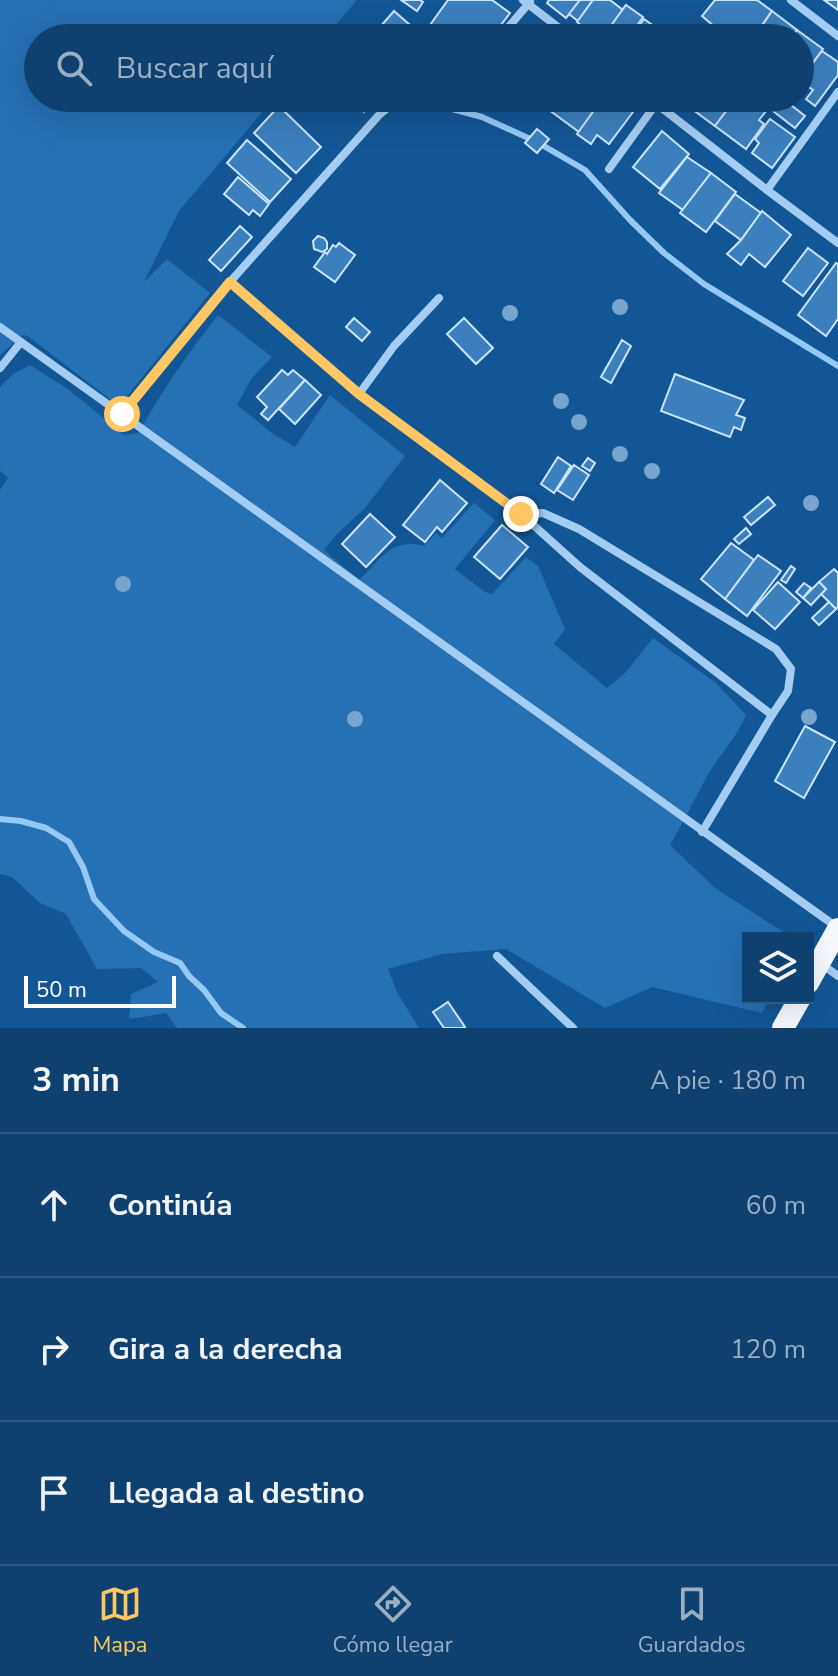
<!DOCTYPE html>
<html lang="es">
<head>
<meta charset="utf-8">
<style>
  body { margin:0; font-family:"Nunito Sans",sans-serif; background:#174775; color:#f1f3f6 }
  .controls { position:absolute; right:24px; bottom:24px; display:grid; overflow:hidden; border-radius:0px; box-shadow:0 8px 32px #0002 }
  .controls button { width:72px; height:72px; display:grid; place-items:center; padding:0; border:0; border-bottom:2px solid #2e5983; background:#0e4070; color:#f1f3f6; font:40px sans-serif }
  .scale { position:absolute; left:24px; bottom:20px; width:152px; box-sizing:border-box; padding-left:8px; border:4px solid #fff; border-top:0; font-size:22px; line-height:28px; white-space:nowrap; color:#fff; -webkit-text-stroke:6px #135695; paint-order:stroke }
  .stop { position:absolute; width:24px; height:24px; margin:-18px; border:6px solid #ffc764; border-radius:50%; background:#fff }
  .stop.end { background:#ffc764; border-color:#fff; box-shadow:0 2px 8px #0008 }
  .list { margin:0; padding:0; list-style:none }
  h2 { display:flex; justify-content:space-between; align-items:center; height:104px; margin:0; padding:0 32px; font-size:34px }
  h2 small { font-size:26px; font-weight:400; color:#9bafc3 }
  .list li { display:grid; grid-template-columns:52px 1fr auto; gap:24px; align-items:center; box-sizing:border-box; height:144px; padding:0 32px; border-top:2px solid #2e5983 }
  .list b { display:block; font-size:30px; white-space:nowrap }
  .list em { font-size:26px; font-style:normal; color:#9bafc3 }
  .icon { flex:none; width:44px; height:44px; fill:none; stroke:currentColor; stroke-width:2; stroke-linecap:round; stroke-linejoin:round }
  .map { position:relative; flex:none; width:838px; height:1028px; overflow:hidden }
  .search { position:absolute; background:#0e4070; box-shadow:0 8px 32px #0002; left:24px; right:24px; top:24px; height:88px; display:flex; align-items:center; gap:20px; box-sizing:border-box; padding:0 28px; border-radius:44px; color:#9bafc3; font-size:30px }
  .sheet { height:536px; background:#0e4070 }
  nav { display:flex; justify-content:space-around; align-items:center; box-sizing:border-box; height:112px; border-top:2px solid #2e5983; background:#0e4070; font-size:22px; color:#9bafc3 }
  nav a { display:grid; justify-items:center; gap:4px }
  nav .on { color:#ffc764 }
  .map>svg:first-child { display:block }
</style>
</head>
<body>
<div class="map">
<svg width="838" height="1028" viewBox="0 0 838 1028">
  <rect width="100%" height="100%" fill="#135695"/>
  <g fill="#2670b4">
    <polygon points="0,0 357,0 325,38 38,38 38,98 274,98 179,211 144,282 167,259 210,293 119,406 29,337 23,335 0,355"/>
    <path d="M218 315 272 357 252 378 237 405 272 433 295 447 330 395 405 456 365 508 336 535 324 550 359 580C380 561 390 537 424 546L436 533 442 538 474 503 495 520 455 569 485 592 492 594 526 557 538 566 565 629 554 644 607 688 625 673 653 638 716 683 746 715C737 737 721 753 709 773 695 797 684 822 670 845L715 888 793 938H748V998H769L762 1013 652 987 605 1008 506 949 442 954 388 969 397 992 419 1028H177L166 1013 129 1019 131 994 158 982 141 968 97 969 66 914 40 903 12 877 0 874V490L8 478 0 471V387L13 374 30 365 68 389 124 435 138 433C162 391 188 353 218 315Z"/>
  </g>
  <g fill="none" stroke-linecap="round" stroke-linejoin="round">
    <g stroke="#95c9f5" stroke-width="6">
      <polyline points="220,98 343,99 430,103 482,117 537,142 585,170 630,220 664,253 704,284 838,366"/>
      <polyline points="0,819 21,821 46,828 69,842 83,867 94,899 124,931 154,952 180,963 189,976 204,990 221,1013 243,1028"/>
    </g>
  </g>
  <g fill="#3c7fbd" stroke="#cae5fd" stroke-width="2">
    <polygon points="401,0 420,0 423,2 417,11"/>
    <polygon points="448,0 492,0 510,13 491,38 447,38 430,25"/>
    <polygon points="549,0 580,0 566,18 547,3"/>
    <polygon points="580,0 593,0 578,21 569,14"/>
    <polygon points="593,0 610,0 623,10 602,38 598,38 577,22"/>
    <polygon points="715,0 757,0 772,11 753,38 724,38 720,35 721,32 702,16"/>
    <polygon points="824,0 838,0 838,10"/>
    <polygon points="626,5 643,17 628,38 602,38"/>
    <polygon points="394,11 425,38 376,38 373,35"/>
    <polygon points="772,11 797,30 791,38 756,38 755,36"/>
    <polygon points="644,19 651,24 641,38 639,38 633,34"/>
    <polygon points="650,26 667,38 641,38"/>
    <polygon points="695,29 707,38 688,38"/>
    <polygon points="797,30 823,49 800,80 800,38 791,38"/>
    <polygon points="822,51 838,62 838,75 815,106 806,99 813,90 803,83 800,87 800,80"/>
    <polygon points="539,98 603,98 579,132 537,101"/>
    <polygon points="603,98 614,98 633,112 609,144 597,135 591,144 577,134"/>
    <polygon points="677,98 736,98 715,126"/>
    <polygon points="736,98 741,98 754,107 760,98 771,105 759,120 764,124 746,149 715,126"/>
    <polygon points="782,98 805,116 795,128 773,111"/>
    <polygon points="279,106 321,147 296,173 254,133"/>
    <polygon points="770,119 795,137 772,168 752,153 759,143 755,139"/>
    <polygon points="537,129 549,139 537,153 525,143"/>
    <polygon points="662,131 689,154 660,189 633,167"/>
    <polygon points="247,140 291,179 270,202 227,163"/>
    <polygon points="687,157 711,173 683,210 659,193"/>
    <polygon points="711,173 736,192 706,232 680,213"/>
    <polygon points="238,177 269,204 260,216 253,210 249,215 224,194"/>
    <polygon points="735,194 761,213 741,240 715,221"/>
    <polygon points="762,211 791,235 765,267 749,254 741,265 727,254 741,240"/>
    <polygon points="240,226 252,237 221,271 209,260"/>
    <polygon points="318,236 324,238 327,242 327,249 322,252 314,249 313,241"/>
    <polygon points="339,243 355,255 335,282 314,267 325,252 327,254 333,245 336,247"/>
    <polygon points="808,248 828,263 803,296 783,281"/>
    <polygon points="836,263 838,264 838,319 826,336 798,315"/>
    <polygon points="354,318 370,332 362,341 346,327"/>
    <polygon points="464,318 493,348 476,364 447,334"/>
    <polygon points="622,340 631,346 611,383 601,377"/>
    <polygon points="282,370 288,375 293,370 305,380 268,420 261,414 267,407 257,397"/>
    <polygon points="675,374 744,400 736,415 745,418 741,430 734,427 730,437 661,411"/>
    <polygon points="305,380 321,395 295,424 279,409"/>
    <polygon points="558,457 571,466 554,493 541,484"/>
    <polygon points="588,458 595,463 590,471 582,466"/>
    <polygon points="574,465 589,475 573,500 557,490"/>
    <polygon points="440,480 467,503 442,532 437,527 425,542 403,525"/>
    <polygon points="768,497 775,505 751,525 744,517"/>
    <polygon points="370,514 395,537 366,567 342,544"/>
    <polygon points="502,525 528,547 500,579 474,557"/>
    <polygon points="746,528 751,534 739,544 734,539"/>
    <polygon points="731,543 754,560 725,599 701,579"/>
    <polygon points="758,555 781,571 747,616 725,599"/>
    <polygon points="791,566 795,569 786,583 781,580"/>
    <polygon points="834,569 838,573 838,607 836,609 821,594 826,589 819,582"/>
    <polygon points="778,582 800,602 775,629 753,610"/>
    <polygon points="819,582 826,589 811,605 803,598"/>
    <polygon points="804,583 811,588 803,598 796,592"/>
    <polygon points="829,602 836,609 819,625 812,618"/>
    <polygon points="805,726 835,742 804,798 775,781"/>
    <polygon points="448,1002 465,1027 462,1028 444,1028 433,1012"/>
  </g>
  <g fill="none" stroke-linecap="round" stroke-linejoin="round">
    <polyline stroke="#a3cdf2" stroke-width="4" stroke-dasharray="4 6" stroke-linecap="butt" points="349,98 365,112"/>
    <g stroke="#a3cdf2" stroke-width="8">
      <polyline points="523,0 572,38"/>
      <polyline points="791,0 838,36"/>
      <polyline points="499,38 530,2"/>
      <polyline points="649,98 767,190 838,243"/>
      <polyline points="609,169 656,104"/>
      <polyline points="767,190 838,92"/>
      <polyline points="230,282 359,394 521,514 580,567 772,715"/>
      <polyline points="0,327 838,928"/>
      <polyline points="0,368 21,342"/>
      <polyline points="359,394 394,346 439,298"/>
      <polyline points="122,414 230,282 379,115 400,98"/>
      <polyline points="521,514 543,513 579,529 776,649 791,669 788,691 772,715 702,832"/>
      <polyline points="497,956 573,1028"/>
      <polyline points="820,963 838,976"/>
    </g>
    <g stroke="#f6faff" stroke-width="22">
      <polyline points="808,983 838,929"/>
      <polyline points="783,1028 800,998"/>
    </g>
  </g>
  <g fill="#78a5ce">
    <circle cx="620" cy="307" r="8"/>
    <circle cx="510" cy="313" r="8"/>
    <circle cx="561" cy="401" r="8"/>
    <circle cx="579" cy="422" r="8"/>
    <circle cx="620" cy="454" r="8"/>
    <circle cx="652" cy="471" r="8"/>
    <circle cx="811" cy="503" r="8"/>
    <circle cx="123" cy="584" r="8"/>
    <circle cx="809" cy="717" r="8"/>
    <circle cx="355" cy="719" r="8"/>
  </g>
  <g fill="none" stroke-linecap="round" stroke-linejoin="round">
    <polyline stroke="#ffc764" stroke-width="10" points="122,414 230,282 359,394 521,514"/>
  </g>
</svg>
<div class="controls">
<button><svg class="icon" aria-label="layers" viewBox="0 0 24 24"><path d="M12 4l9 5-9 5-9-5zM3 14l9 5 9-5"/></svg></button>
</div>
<div class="scale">50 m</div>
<div class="stop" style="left:122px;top:414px"></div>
<div class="stop end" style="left:521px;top:514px"></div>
<div class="search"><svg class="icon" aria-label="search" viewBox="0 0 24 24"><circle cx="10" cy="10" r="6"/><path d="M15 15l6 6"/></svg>Buscar aquí</div>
</div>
<section class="sheet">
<h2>3 min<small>A pie · 180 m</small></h2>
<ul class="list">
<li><svg class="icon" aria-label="ahead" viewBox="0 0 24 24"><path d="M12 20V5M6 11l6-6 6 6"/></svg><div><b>Continúa</b></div><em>60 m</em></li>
<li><svg class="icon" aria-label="right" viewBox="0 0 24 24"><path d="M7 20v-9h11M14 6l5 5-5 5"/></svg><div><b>Gira a la derecha</b></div><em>120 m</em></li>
<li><svg class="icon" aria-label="arrive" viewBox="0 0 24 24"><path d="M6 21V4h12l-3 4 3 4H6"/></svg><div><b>Llegada al destino</b></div></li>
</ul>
</section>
<nav>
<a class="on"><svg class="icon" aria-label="map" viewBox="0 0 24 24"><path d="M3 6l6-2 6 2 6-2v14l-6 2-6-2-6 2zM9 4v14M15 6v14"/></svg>Mapa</a>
<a><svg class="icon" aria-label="directions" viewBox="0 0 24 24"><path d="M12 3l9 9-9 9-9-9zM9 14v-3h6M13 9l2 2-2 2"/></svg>Cómo llegar</a>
<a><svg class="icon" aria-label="saved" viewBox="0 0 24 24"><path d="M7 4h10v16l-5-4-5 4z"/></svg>Guardados</a>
</nav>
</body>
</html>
